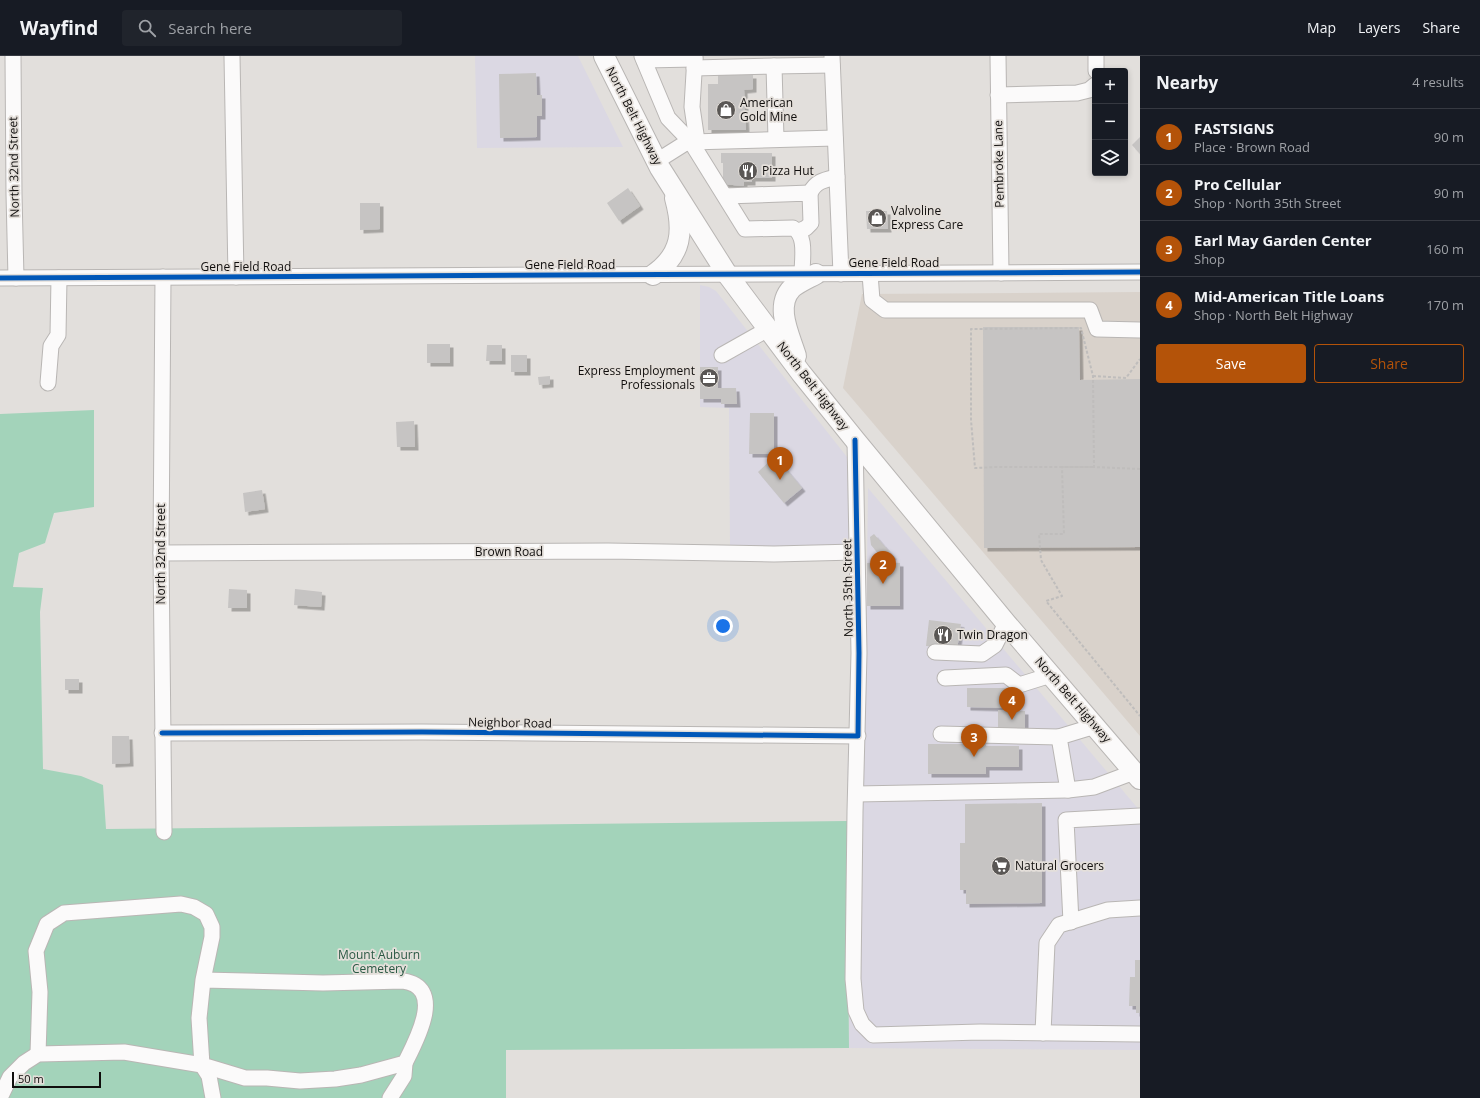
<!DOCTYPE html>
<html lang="en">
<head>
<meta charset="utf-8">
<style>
  body { margin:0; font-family:"Open Sans",sans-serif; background:#20242c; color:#f1f3f6 }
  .controls { position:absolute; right:12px; top:12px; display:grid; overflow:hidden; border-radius:4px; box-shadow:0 2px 6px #0003 }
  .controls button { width:36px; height:36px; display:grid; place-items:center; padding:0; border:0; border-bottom:1px solid #363941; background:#171b24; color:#f1f3f6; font:20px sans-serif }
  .scale { position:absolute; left:12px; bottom:10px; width:89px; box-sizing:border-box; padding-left:4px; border:2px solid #100e0d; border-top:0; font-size:11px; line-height:14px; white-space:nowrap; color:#100e0d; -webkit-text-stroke:3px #e4dfda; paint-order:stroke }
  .you { position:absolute; left:723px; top:570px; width:14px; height:14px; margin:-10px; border:3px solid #fff; border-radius:50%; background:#1a73e8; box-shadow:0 0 0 6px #1a73e833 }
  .badge { display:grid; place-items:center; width:26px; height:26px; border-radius:50%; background:#b45309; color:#fff; font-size:13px; font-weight:700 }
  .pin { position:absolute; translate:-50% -33px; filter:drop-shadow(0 1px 2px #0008) }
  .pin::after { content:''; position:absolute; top:21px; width:14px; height:12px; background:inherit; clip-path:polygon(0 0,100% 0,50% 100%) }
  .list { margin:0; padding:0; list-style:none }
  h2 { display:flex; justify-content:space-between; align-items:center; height:52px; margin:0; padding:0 16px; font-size:17px }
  h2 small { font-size:13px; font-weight:400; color:#9ea1a6 }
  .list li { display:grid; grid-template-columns:26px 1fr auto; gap:12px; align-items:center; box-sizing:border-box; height:56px; padding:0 16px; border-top:1px solid #363941 }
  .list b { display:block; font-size:15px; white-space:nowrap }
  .list p { margin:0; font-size:13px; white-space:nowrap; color:#9ea1a6 }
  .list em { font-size:13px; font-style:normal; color:#9ea1a6 }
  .actions { display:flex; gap:8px; padding:12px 16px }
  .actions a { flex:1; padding:9px 0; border:1px solid #b45309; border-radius:4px; text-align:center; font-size:14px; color:#b45309 }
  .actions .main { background:#b45309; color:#fff }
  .icon { flex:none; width:22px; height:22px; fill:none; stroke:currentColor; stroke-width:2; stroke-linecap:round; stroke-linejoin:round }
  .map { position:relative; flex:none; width:1140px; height:1042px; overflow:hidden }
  header { display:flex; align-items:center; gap:24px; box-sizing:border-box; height:56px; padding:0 20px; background:#171b24; border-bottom:1px solid #363941 }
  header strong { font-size:19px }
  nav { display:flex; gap:22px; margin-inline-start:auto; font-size:14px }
  .search { width:280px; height:36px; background:#20242c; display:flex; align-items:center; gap:10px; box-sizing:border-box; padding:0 14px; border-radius:4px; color:#9ea1a6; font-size:15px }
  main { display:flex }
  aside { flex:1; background:#171b24 }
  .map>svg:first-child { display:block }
</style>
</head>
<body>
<header>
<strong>Wayfind</strong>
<div class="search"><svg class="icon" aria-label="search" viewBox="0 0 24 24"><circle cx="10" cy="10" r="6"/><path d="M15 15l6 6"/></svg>Search here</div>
<nav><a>Map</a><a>Layers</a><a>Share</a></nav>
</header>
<main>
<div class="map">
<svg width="1140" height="1042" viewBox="0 0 1140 1042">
  <defs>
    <filter id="shadow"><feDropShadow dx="3.5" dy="3.5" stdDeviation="0" flood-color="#0004"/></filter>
  </defs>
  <rect width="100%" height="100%" fill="#e2dfdc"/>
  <g fill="#dbd8e3">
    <polygon points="475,0 578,0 623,91 477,92"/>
    <polygon points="700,229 709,231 716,235 847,401 852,411 851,480 848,487 838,490 730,490 729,352 700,351"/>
    <polygon points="868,432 1140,755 1140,994 849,992 847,765 848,689 865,670"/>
  </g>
  <polygon fill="#d9d2cb" points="1140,236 1140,680 843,332 862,238"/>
  <polygon fill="#a3d3ba" points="94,354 94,451 54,457 45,487 19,497 13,531 43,532 40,556 43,713 81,720 103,729 106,773 847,765 849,992 506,994 506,1042 0,1042 0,358"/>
  <g fill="#c6c4c3" filter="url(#shadow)">
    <polygon points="536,17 537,39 542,39 542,60 537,60 537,81 500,82 499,18"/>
    <polygon points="718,19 753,19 753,33 744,34 746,74 708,74 708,28 718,28"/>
    <polygon points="1140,81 1140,98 1132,89"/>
    <polygon points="721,97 772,97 772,122 752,122 752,126 744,126 744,130 723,128 723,107 721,107"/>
    <polygon points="628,132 640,150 619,165 607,147"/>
    <polygon points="360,147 380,147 380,173 360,174"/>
    <polygon points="866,155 887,155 888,173 867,173"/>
    <polygon points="983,271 1079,271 1080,324 1140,323 1140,491 984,492"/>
    <rect x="427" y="288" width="23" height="19"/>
    <polygon points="487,289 502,289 502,305 486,305"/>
    <rect x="511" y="299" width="16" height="17"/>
    <polygon points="700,311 718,311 718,332 736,332 737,348 721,348 721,343 700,343"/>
    <polygon points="550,320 550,328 539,329 538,321"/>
    <polygon points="750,357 774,357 774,398 749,398"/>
    <polygon points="414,365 415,391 397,391 396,366"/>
    <polygon points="775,400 802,432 784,447 758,416"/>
    <polygon points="262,434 265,453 245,456 243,437"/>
    <polygon points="874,478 893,500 885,506 900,507 900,550 867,550 867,507 885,506 871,489 870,481"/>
    <polygon points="229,533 247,534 247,552 228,552"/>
    <polygon points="295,533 322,536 321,551 294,549"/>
    <polygon points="929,564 961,568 957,593 926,590"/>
    <rect x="65" y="623" width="14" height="11"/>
    <polygon points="967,632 1008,632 1007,652 967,651"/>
    <polygon points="998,654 1025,655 1025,675 998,674"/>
    <polygon points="112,680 129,680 130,707 112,708"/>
    <polygon points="928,688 986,688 986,690 1019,690 1019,711 986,711 986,718 928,718"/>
    <polygon points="1042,747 1042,847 966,848 966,834 960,834 960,787 965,787 965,748"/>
    <polygon points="1135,904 1140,904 1140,957 1136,957 1136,950 1129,950 1130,921 1135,921"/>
  </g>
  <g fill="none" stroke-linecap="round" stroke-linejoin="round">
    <g stroke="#b9b6b4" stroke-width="17">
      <g id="minor">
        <polyline points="13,0 14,138 16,222"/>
        <polyline points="232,0 236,221"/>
        <path d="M642 0 668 62 691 86 745 173 793 172C807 179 802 203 802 218"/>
        <polyline points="695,0 692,51 697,85"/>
        <polyline points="832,0 841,218"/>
        <polyline points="998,0 1001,217"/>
        <polyline points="644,4 695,3"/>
        <polyline points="774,10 832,9"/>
        <polyline points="694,12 774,10 776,83"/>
        <polyline points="1096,15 1096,0"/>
        <polyline points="998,39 1077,37 1089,34 1095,29"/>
        <polyline points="657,105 684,88 691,86 835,82"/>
        <path d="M810 137C816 125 824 124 837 121"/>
        <polyline points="725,140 810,137 811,167 806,172 799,175"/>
        <polyline points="870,218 872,244 885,254 1090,254 1097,273 1140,274"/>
        <polyline points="163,221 161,497 164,776"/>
        <polyline points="0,222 1140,216"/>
        <polyline points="722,299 768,273"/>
        <polyline points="48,327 51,290 58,279 59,222"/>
        <polyline points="855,384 859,597 855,756 853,923 856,955 862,968 873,979 980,976 1140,978"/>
        <polyline points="161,497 608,495 774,498 856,496"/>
        <polyline points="935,596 982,598 995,589 1006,567"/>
        <polyline points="945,622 1006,619 1019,629 1051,619"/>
        <polyline points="1095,670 1059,681 1068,734 1094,731 1134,716"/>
        <polyline points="162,677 422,676 858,680"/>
        <polyline points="941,678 1059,681"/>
        <polyline points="856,738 1068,734"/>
        <polyline points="1071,866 1066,764 1140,760"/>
        <polyline points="1043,977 1047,887 1059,869 1108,854 1140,852"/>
        <path d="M38 998 40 936 36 895 47 868 64 857 181 848 194 851 206 858 212 871V881L203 924 199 962 202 1009 245 1022H267L300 1025 335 1023 361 1019 405 1007C416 985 446 931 403 925L323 927 203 924"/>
        <polyline points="0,1042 10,1021 24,1007 38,998 124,996 202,1009 209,1020 213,1042"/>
        <polyline points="390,1042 404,1020 405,1007"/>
      </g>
    </g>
    <g stroke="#b9b6b4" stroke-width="22">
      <g id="major">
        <polyline points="604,0 660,112 727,218 801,317 855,384 1006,567 1140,723"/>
        <path d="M653 219C682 199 684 175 675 142"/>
        <path d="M796 300C790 280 774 250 792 232 799 226 809 222 816 218"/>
      </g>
    </g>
    <g stroke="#bfbdbc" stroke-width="2" stroke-dasharray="3 2" stroke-linecap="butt">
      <polyline points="1093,320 1126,322 1140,303"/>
      <polyline points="1140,413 1094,411 1093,320 1081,272 971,273 971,364 975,412 997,411 1094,411 1062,411 1064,478 1039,478 1041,504 1062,540 1046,545 1140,660"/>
    </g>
    <use href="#minor" stroke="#fbfafa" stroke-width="15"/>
    <use href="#major" stroke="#fbfafa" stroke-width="20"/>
    <g stroke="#e4dfda" stroke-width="8">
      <g id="cycleway">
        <polyline points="0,222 1140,216"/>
        <polyline points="162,677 422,676 858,680 859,597 855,384"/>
      </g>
    </g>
    <use href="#cycleway" stroke="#0057b8" stroke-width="5"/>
  </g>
  <defs>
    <g id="shop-disc" transform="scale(1)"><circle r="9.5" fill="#5a5755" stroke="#e4dfda"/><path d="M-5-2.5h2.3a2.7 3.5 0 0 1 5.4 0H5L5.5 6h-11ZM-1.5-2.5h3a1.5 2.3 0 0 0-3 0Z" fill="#fff"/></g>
    <g id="restaurant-disc" transform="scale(1)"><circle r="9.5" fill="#5a5755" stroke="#e4dfda"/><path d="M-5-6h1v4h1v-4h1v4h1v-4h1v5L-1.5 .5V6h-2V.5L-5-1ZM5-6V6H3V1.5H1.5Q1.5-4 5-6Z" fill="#fff"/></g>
    <g id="office-disc" transform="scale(1)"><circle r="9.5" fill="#5a5755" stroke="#e4dfda"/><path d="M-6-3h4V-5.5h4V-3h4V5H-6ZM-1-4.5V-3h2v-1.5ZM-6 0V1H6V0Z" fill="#fff"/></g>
    <g id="supermarket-disc" transform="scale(1)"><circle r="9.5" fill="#5a5755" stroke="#e4dfda"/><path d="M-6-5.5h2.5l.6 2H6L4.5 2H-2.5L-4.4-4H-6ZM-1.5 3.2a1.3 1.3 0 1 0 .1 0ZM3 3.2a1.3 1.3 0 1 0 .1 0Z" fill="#fff"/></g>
  </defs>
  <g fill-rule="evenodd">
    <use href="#shop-disc" x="726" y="54"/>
    <use href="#restaurant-disc" x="748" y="115"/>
    <use href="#shop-disc" x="877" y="162"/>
    <use href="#office-disc" x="709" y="322"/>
    <use href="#restaurant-disc" x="943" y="579"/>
    <use href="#supermarket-disc" x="1001" y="810"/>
  </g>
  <g text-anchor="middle" stroke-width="3.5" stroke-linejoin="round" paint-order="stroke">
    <g font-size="12" fill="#100e0d" stroke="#e4dfda" text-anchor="start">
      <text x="740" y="51">American<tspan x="740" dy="14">Gold Mine</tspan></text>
      <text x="762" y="119">Pizza Hut</text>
      <text x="891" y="159">Valvoline<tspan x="891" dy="14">Express Care</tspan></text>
      <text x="695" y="319" text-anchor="end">Express Employment<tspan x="695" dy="14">Professionals</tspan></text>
      <text x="957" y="583">Twin Dragon</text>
      <text x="1015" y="814">Natural Grocers</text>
    </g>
    <g font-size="12" fill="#100e0d" stroke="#e4dfda">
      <text transform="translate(634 60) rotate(63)" y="4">North Belt Highway</text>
      <text transform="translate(999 108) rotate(-91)" y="4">Pembroke Lane</text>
      <text transform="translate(14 111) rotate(-91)" y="4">North 32nd Street</text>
      <text x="894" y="211">Gene Field Road</text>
      <text x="570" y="213">Gene Field Road</text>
      <text x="246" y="215">Gene Field Road</text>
      <text transform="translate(813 330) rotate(52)" y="4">North Belt Highway</text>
      <text x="509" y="500">Brown Road</text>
      <text transform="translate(161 498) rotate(-90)" y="4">North 32nd Street</text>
      <text transform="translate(848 532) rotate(-91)" y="4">North 35th Street</text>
      <text transform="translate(1073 644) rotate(49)" y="4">North Belt Highway</text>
      <text transform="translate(510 667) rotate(1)" y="4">Neighbor Road</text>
    </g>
    <g font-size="12" fill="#2a5944" stroke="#e4dfda">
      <text x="379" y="903">Mount Auburn<tspan x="379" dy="14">Cemetery</tspan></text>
    </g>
  </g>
</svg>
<div class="controls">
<button>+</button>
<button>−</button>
<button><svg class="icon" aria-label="layers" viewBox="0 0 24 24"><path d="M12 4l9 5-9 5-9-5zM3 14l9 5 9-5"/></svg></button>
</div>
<div class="scale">50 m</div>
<div class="you"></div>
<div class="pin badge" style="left:780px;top:424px">1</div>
<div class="pin badge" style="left:883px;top:528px">2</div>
<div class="pin badge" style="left:974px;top:701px">3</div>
<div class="pin badge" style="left:1012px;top:664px">4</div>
</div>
<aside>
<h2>Nearby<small>4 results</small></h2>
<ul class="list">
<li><span class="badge">1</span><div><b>FASTSIGNS</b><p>Place · Brown Road</p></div><em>90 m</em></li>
<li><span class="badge">2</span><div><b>Pro Cellular</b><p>Shop · North 35th Street</p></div><em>90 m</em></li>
<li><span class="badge">3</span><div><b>Earl May Garden Center</b><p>Shop</p></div><em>160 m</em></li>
<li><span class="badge">4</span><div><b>Mid-American Title Loans</b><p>Shop · North Belt Highway</p></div><em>170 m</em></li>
</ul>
<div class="actions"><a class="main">Save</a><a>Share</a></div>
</aside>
</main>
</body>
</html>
